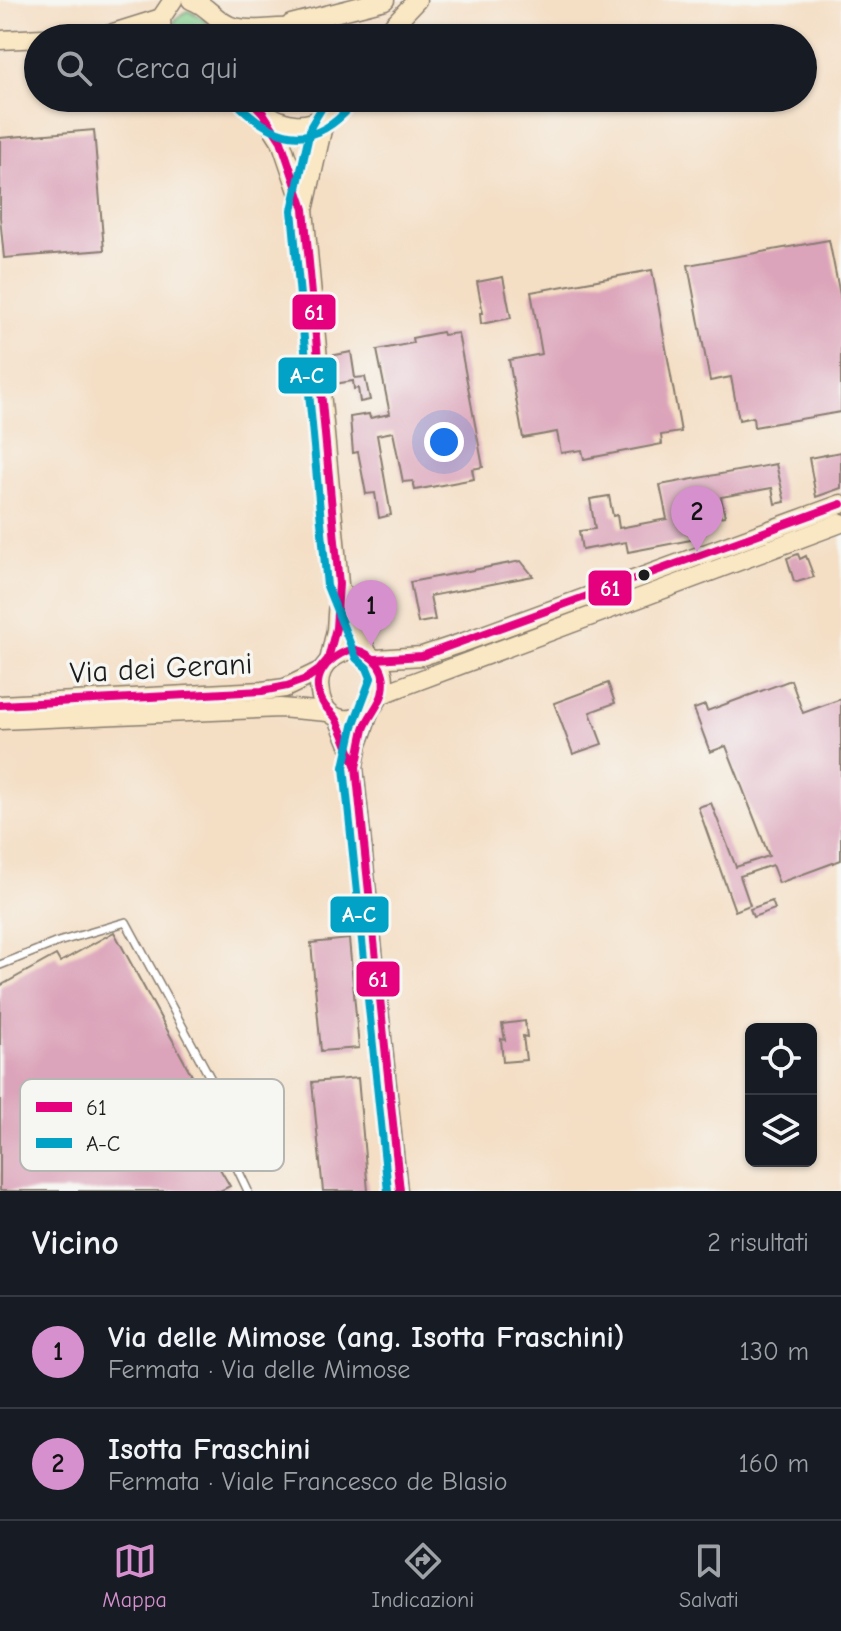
<!DOCTYPE html>
<html lang="it">
<head>
<meta charset="utf-8">
<style>
  body { margin:0; font-family:"Comic Neue",sans-serif; background:#242831; color:#f1f3f6 }
  .controls { position:absolute; right:24px; bottom:24px; display:grid; overflow:hidden; border-radius:12px; box-shadow:0 2px 6px #0004 }
  .controls button { width:72px; height:72px; display:grid; place-items:center; padding:0; border:0; border-bottom:2px solid #363941; background:#171b24; color:#f1f3f6; font:40px sans-serif }
  .you { position:absolute; left:444px; top:442px; width:28px; height:28px; margin:-20px; border:6px solid #fff; border-radius:50%; background:#1a73e8; box-shadow:0 0 0 12px #1a73e833 }
  .badge { display:grid; place-items:center; width:52px; height:52px; border-radius:50%; background:#d690ce; color:#111; font-size:26px; font-weight:700 }
  .pin { position:absolute; translate:-50% -66px; filter:drop-shadow(0 2px 4px #0008) }
  .pin::after { content:''; position:absolute; top:42px; width:28px; height:24px; background:inherit; clip-path:polygon(0 0,100% 0,50% 100%) }
  .list { margin:0; padding:0; list-style:none }
  h2 { display:flex; justify-content:space-between; align-items:center; height:104px; margin:0; padding:0 32px; font-size:34px }
  h2 small { font-size:26px; font-weight:400; color:#9ea1a6 }
  .list li { display:grid; grid-template-columns:52px 1fr auto; gap:24px; align-items:center; box-sizing:border-box; height:112px; padding:0 32px; border-top:2px solid #363941 }
  .list b { display:block; font-size:30px; white-space:nowrap }
  .list p { margin:0; font-size:26px; white-space:nowrap; color:#9ea1a6 }
  .list em { font-size:26px; font-style:normal; color:#9ea1a6 }
  .icon { flex:none; width:44px; height:44px; fill:none; stroke:currentColor; stroke-width:2; stroke-linecap:round; stroke-linejoin:round }
  .map { position:relative; flex:none; width:841px; height:1191px; overflow:hidden }
  .search { position:absolute; background:#171b24; box-shadow:0 2px 6px #0004; left:24px; right:24px; top:24px; height:88px; display:flex; align-items:center; gap:20px; box-sizing:border-box; padding:0 28px; border-radius:44px; color:#9ea1a6; font-size:30px }
  .sheet { height:328px; background:#171b24 }
  nav { display:flex; justify-content:space-around; align-items:center; box-sizing:border-box; height:112px; border-top:2px solid #363941; background:#171b24; font-size:22px; color:#9ea1a6 }
  nav a { display:grid; justify-items:center; gap:4px }
  nav .on { color:#d690ce }
  .map>svg:first-child { display:block }
</style>
</head>
<body>
<div class="map">
<svg width="841" height="1191" viewBox="0 0 841 1191">
  <rect width="100%" height="100%" fill="#f6f6f2"/>
  <filter id="ink" filterUnits="userSpaceOnUse"><feTurbulence type="fractalNoise" baseFrequency=".0125" numOctaves="2"/><feDisplacementMap in="SourceGraphic" scale="16" xChannelSelector="R" yChannelSelector="G"/><feConvolveMatrix kernelMatrix="1 2 1 2 8 2 1 2 1" color-interpolation-filters="sRGB"/></filter>
  <filter id="wash" filterUnits="userSpaceOnUse"><feTurbulence type="fractalNoise" baseFrequency=".006" numOctaves="4" result="noise"/><feDisplacementMap in="SourceGraphic" scale="32" xChannelSelector="R" yChannelSelector="G"/><feGaussianBlur stdDeviation="1.8" result="paint"/><feColorMatrix in="noise" values="0 0 0 0 0 0 0 0 0 0 0 0 0 0 0 0 0 1.4 0 .05"/><feComposite in="paint" operator="in"/></filter>
  <g filter="url(#wash)">
    <rect width="100%" height="100%" fill="#f4dec4"/>
    <g fill="#81cc89" stroke="#4e7452" stroke-width="2">
      <path d="M187 11C201 13 212 30 226 38H181L174 30 175 20Z"/>
      <path d="M269 98H323C307 114 286 113 269 98Z"/>
    </g>
    <g id="blocks">
      <g fill="#dca4ba">
        <polygon points="94,130 104,250 4,258 0,217 0,138"/>
        <polygon points="829,240 841,300 841,412 754,427 753,417 739,420 731,377 710,381 688,265"/>
        <polygon points="652,270 681,432 661,435 662,444 584,459 582,450 561,453 557,432 523,438 509,360 542,354 531,292"/>
        <polygon points="503,277 511,318 481,324 480,313 483,313 477,282"/>
        <polygon points="442,332 443,335 458,333 483,467 472,469 474,479 415,490 413,481 403,482 393,432 377,435 391,515 379,518 375,493 366,494 358,452 353,453 350,417 369,414 370,418 390,414 377,350 413,343 412,338"/>
        <polygon points="351,352 355,378 365,377 370,400 360,402 358,388 354,389 353,381 334,384 330,356"/>
        <polygon points="841,452 841,488 816,497 809,458"/>
        <polygon points="776,464 785,502 775,504 772,488 721,497 725,516 701,520 703,530 694,532 696,539 628,552 626,542 582,550 579,531 595,529 590,499 609,496 613,516 617,515 619,528 667,519 660,485"/>
        <polygon points="798,554 800,559 806,556 814,577 797,582 794,581 787,558"/>
        <polygon points="521,561 533,576 430,596 435,620 418,623 410,582"/>
        <polygon points="791,680 803,713 841,699 841,860 779,883 772,865 740,876 750,905 735,911 698,807 711,803 736,867 769,856 726,746 710,752 694,709 705,705 707,711"/>
        <polygon points="608,683 615,703 590,712 602,744 573,754 554,703"/>
        <polygon points="772,901 775,909 753,917 750,909"/>
        <polygon points="114,932 209,1107 191,1119 230,1186 220,1191 0,1191 0,986 56,955 60,962"/>
        <polygon points="349,939 359,1048 321,1051 311,943"/>
        <polygon points="525,1021 527,1037 523,1036 526,1060 503,1062 501,1039 505,1040 502,1024"/>
        <polygon points="358,1078 368,1191 323,1191 312,1082"/>
      </g>
    </g>
  </g>
  <g filter="url(#ink)">
    <use href="#blocks" fill-opacity="0" stroke="#887d70" stroke-width="2"/>
    <g fill="none" stroke-linecap="round" stroke-linejoin="round">
      <g stroke="#887d70" stroke-width="10">
        <polyline id="lane" points="0,965 58,942 126,922 227,1109 218,1128 248,1191"/>
      </g>
      <g stroke="#887d70" stroke-width="17">
        <g id="street">
          <polyline points="335,716 356,767 400,1191"/>
          <polyline points="356,766 360,745 373,708"/>
        </g>
      </g>
      <g stroke="#887d70" stroke-width="21">
        <g id="secondary">
          <path d="M191 0C208 5 217 23 234 27 269 35 285 18 323 38"/>
          <polyline points="291,24 385,0"/>
          <polyline points="113,33 161,18"/>
          <polyline points="162,38 161,18 173,0"/>
          <polyline points="381,38 417,0"/>
          <polyline points="0,40 107,35 129,38"/>
          <path d="M249 98C278 129 315 137 342 98"/>
          <polyline points="263,113 281,141 304,209 339,584 336,630 329,661"/>
          <polyline points="305,206 322,130 332,112"/>
          <polyline points="342,592 367,652"/>
          <path d="M352 649C421 663 361 747 327 710 323 705 321 699 320 693 315 668 331 656 352 649Z"/>
          <polyline points="376,659 422,656 464,642 841,504"/>
          <polyline points="382,694 841,523"/>
          <polyline points="0,705 262,691 285,688 320,671"/>
          <polyline points="0,720 280,708 328,712"/>
        </g>
      </g>
      <use href="#lane" stroke="#fff" stroke-width="7"/>
      <use href="#street" stroke="#fff" stroke-width="14"/>
      <use href="#secondary" stroke="#fae7c3" stroke-width="18"/>
      <g stroke="#f6f6f2" stroke-width="14">
        <g id="bus-1">
          <path d="M352 649C375 654 389 670 382 695 378 707 368 717 364 729 361 742 359 755 356 767 350 751 344 735 337 720 334 714 329 711 325 706 307 679 326 658 352 649Z"/>
          <polyline points="376,659 422,656 841,504"/>
          <polyline points="0,705 262,691 287,686 306,679 319,670 328,659 336,628 339,584 304,209 281,141 263,113 249,98"/>
          <polyline points="356,767 400,1191"/>
        </g>
      </g>
      <g stroke="#f6f6f2" stroke-width="14">
        <g id="bus-2">
          <polyline points="324,104 311,126 292,210 327,586 356,658 367,668 371,678 353,726 344,767 388,1191"/>
          <path d="M241 107C279 143 315 148 351 106"/>
        </g>
      </g>
      <use href="#bus-1" stroke="#e5007d" stroke-width="8"/>
      <use href="#bus-2" stroke="#01a2c5" stroke-width="8"/>
    </g>
  </g>
  <circle fill="#1c1c1c" stroke="#f6f6f2" stroke-width="3" cx="644" cy="575" r="7"/>
  <g text-anchor="middle" stroke-width="7" stroke-linejoin="round" paint-order="stroke">
    <g font-size="30" fill="#1c1c1c" stroke="#f6f6f2">
      <text transform="translate(161 668) rotate(-3)" y="10">Via dei Gerani</text>
    </g>
  </g>
  <rect x="20" y="1079" width="264" height="92" rx="12" fill="#f6f6f2" stroke="#b5b5b2" stroke-width="2"/>
  <rect x="36" y="1102" width="36" height="10" fill="#e5007d"/>
  <rect x="36" y="1138" width="36" height="10" fill="#01a2c5"/>
  <g font-size="22" fill="#1c1c1c">
    <text x="86" y="1115">61</text>
    <text x="86" y="1151">A-C</text>
  </g>
  <g stroke="#f6f6f2" stroke-width="3">
    <rect x="291" y="293" width="46" height="38" rx="8" fill="#e5007d"/>
    <rect x="277" y="356" width="61" height="39" rx="8" fill="#01a2c5"/>
    <rect x="587" y="569" width="46" height="38" rx="8" fill="#e5007d"/>
    <rect x="329" y="895" width="61" height="39" rx="8" fill="#01a2c5"/>
    <rect x="355" y="960" width="46" height="38" rx="8" fill="#e5007d"/>
  </g>
  <g font-size="22" text-anchor="middle" font-weight="bold" fill="#fff">
    <text x="314" y="320">61</text>
    <text x="307" y="383">A-C</text>
    <text x="610" y="596">61</text>
    <text x="359" y="922">A-C</text>
    <text x="378" y="987">61</text>
  </g>
</svg>
<div class="controls">
<button><svg class="icon" aria-label="locate" viewBox="0 0 24 24"><circle cx="12" cy="12" r="6"/><path d="M12 2v4M12 18v4M2 12h4M18 12h4"/></svg></button>
<button><svg class="icon" aria-label="layers" viewBox="0 0 24 24"><path d="M12 4l9 5-9 5-9-5zM3 14l9 5 9-5"/></svg></button>
</div>
<div class="you"></div>
<div class="pin badge" style="left:371px;top:646px">1</div>
<div class="pin badge" style="left:697px;top:552px">2</div>
<div class="search"><svg class="icon" aria-label="search" viewBox="0 0 24 24"><circle cx="10" cy="10" r="6"/><path d="M15 15l6 6"/></svg>Cerca qui</div>
</div>
<section class="sheet">
<h2>Vicino<small>2 risultati</small></h2>
<ul class="list">
<li><span class="badge">1</span><div><b>Via delle Mimose (ang. Isotta Fraschini)</b><p>Fermata · Via delle Mimose</p></div><em>130 m</em></li>
<li><span class="badge">2</span><div><b>Isotta Fraschini</b><p>Fermata · Viale Francesco de Blasio</p></div><em>160 m</em></li>
</ul>
</section>
<nav>
<a class="on"><svg class="icon" aria-label="map" viewBox="0 0 24 24"><path d="M3 6l6-2 6 2 6-2v14l-6 2-6-2-6 2zM9 4v14M15 6v14"/></svg>Mappa</a>
<a><svg class="icon" aria-label="directions" viewBox="0 0 24 24"><path d="M12 3l9 9-9 9-9-9zM9 14v-3h6M13 9l2 2-2 2"/></svg>Indicazioni</a>
<a><svg class="icon" aria-label="saved" viewBox="0 0 24 24"><path d="M7 4h10v16l-5-4-5 4z"/></svg>Salvati</a>
</nav>
</body>
</html>
